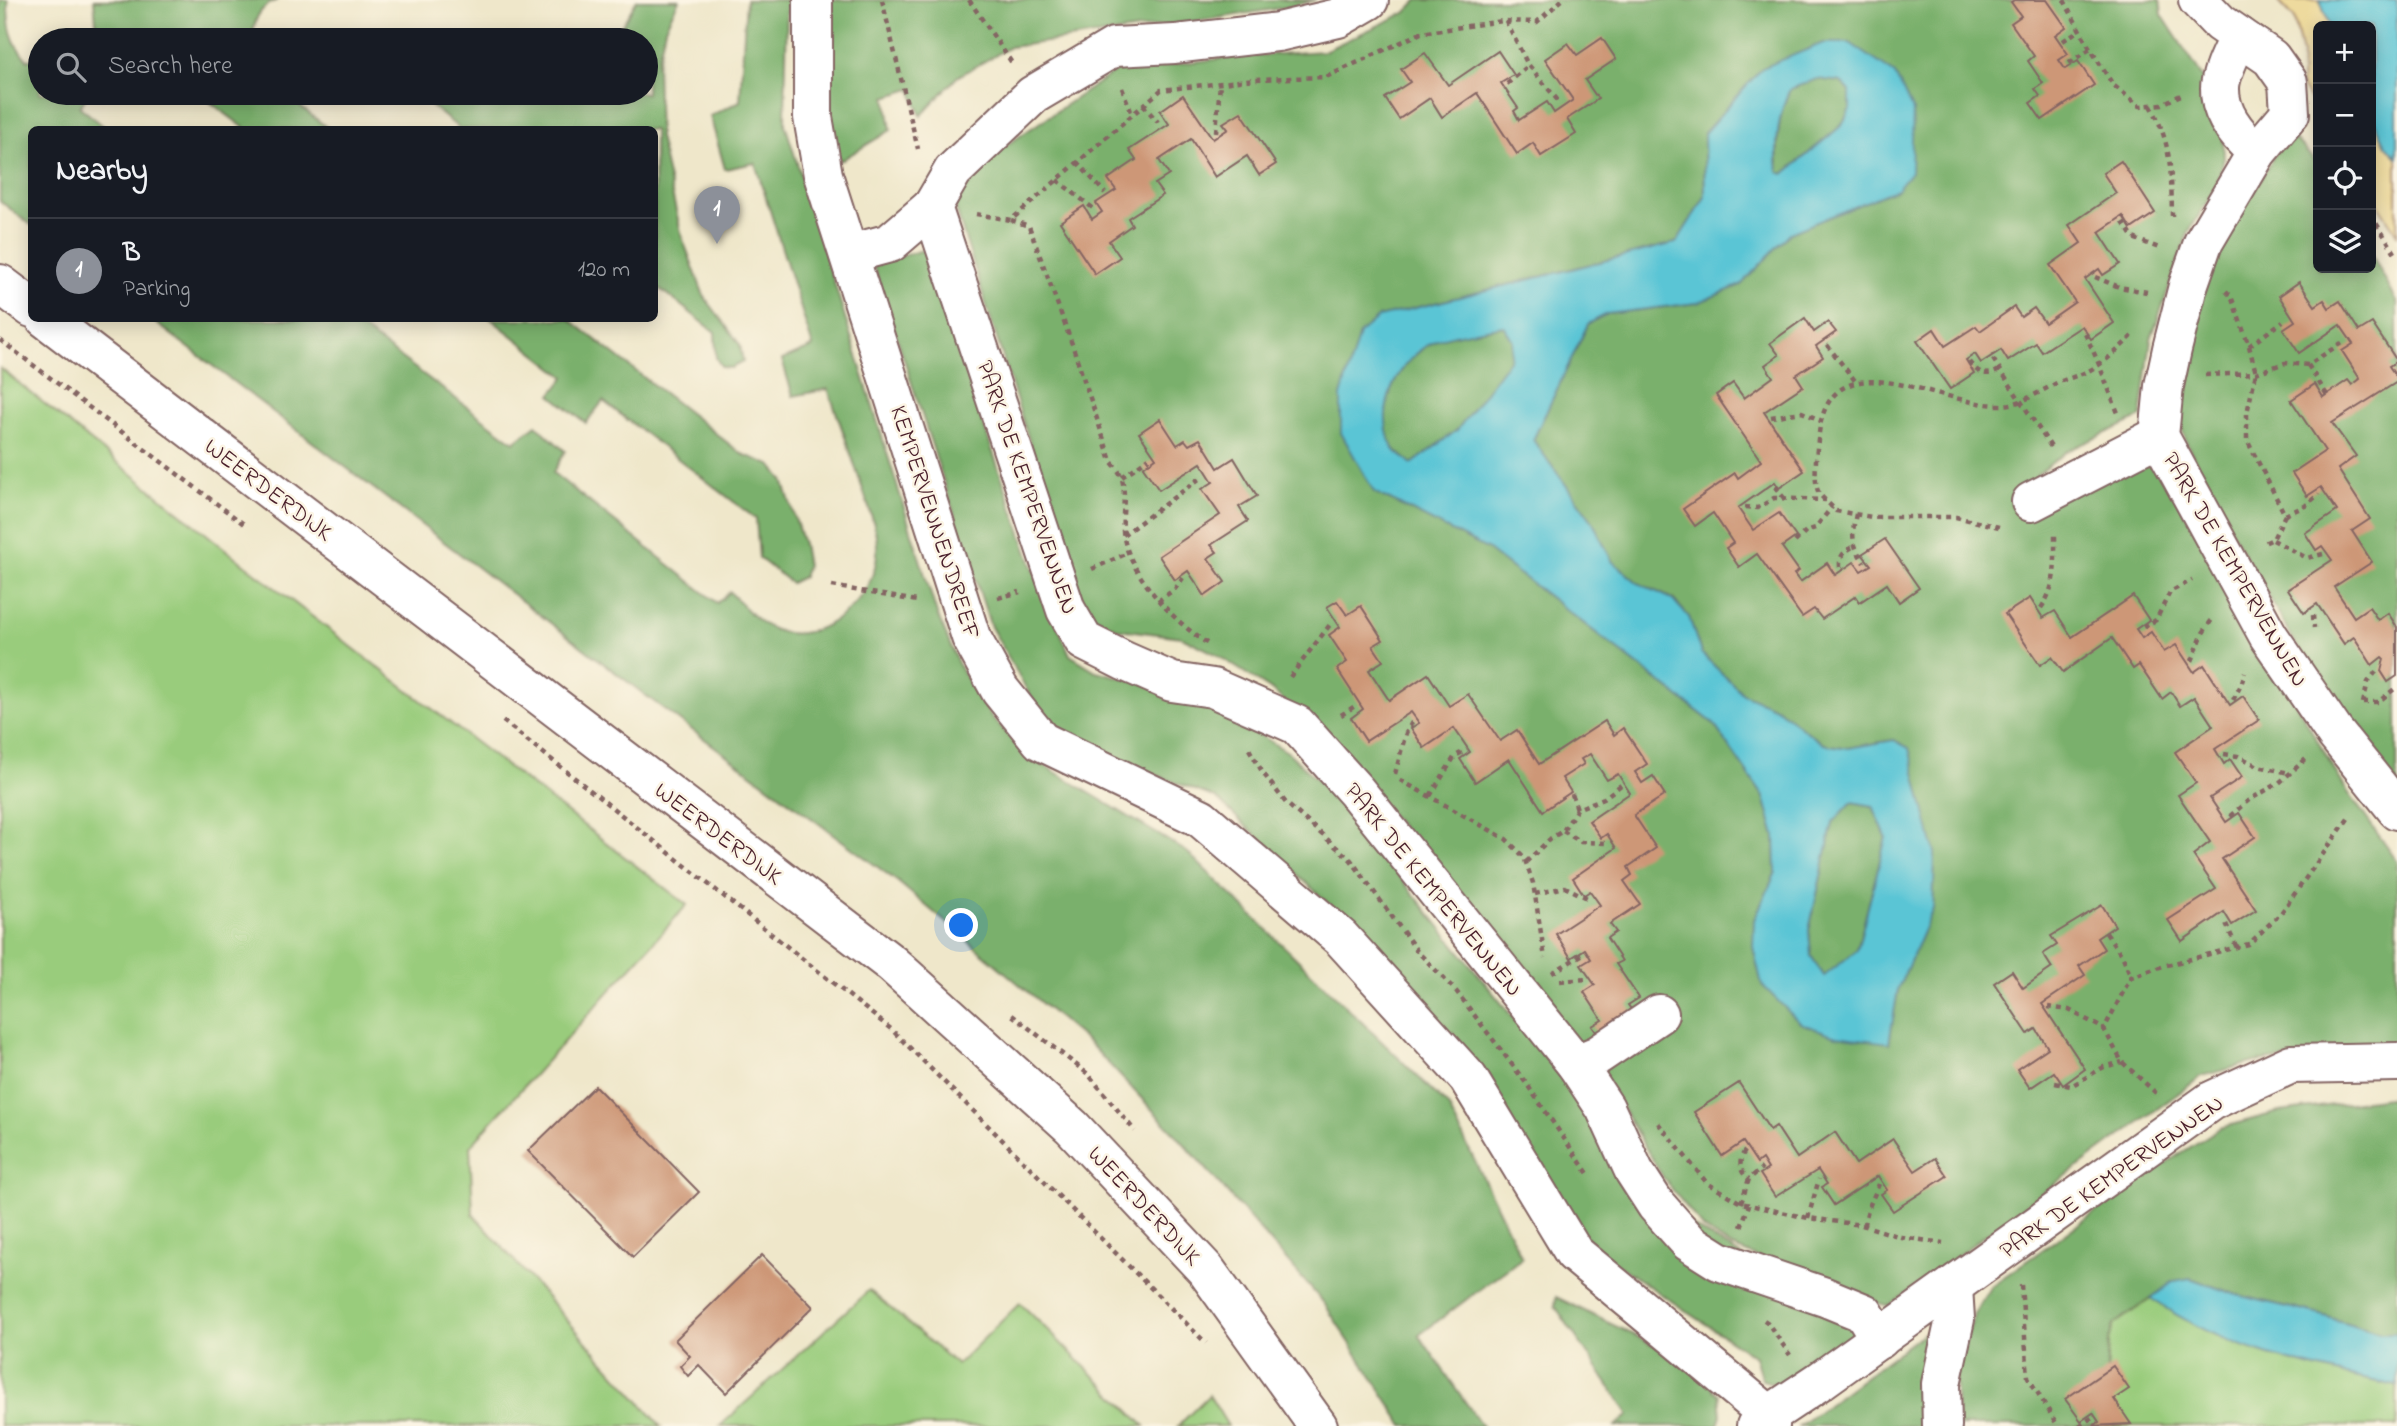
<!DOCTYPE html>
<html lang="en">
<head>
<meta charset="utf-8">
<style>
  body { margin:0; font-family:"Indie Flower",sans-serif; background:#242831; color:#f1f3f6 }
  .controls { position:absolute; right:21px; top:21px; display:grid; overflow:hidden; border-radius:10px; box-shadow:0 4px 18px #0003 }
  .controls button { width:63px; height:63px; display:grid; place-items:center; padding:0; border:0; border-bottom:2px solid #363941; background:#171b24; color:#f1f3f6; font:35px sans-serif }
  .you { position:absolute; left:962px; top:926px; width:24px; height:24px; margin:-18px; border:5px solid #fff; border-radius:50%; background:#1a73e8; box-shadow:0 0 0 10px #1a73e833 }
  .badge { display:grid; place-items:center; width:46px; height:46px; border-radius:50%; background:#8c9099; color:#fff; font-size:23px; font-weight:700 }
  .pin { position:absolute; translate:-50% -58px; filter:drop-shadow(0 2px 4px #0008) }
  .pin::after { content:''; position:absolute; top:37px; width:24px; height:21px; background:inherit; clip-path:polygon(0 0,100% 0,50% 100%) }
  .list { margin:0; padding:0; list-style:none }
  h2 { display:flex; justify-content:space-between; align-items:center; height:91px; margin:0; padding:0 28px; font-size:30px }
  h2 small { font-size:23px; font-weight:400; color:#9ea1a6 }
  .list li { display:grid; grid-template-columns:46px 1fr auto; gap:21px; align-items:center; box-sizing:border-box; height:105px; padding:0 28px; border-top:2px solid #363941 }
  .list b { display:block; font-size:26px; white-space:nowrap }
  .list p { margin:0; font-size:23px; white-space:nowrap; color:#9ea1a6 }
  .list em { font-size:23px; font-style:normal; color:#9ea1a6 }
  .icon { flex:none; width:38px; height:38px; fill:none; stroke:currentColor; stroke-width:2; stroke-linecap:round; stroke-linejoin:round }
  .map { position:relative; flex:none; width:2397px; height:1426px; overflow:hidden }
  .search { position:absolute; background:#171b24; box-shadow:0 4px 18px #0003; left:28px; top:28px; width:630px; height:77px; display:flex; align-items:center; gap:18px; box-sizing:border-box; padding:0 24px; border-radius:38px; color:#9ea1a6; font-size:26px }
  .panel { position:absolute; background:#171b24; box-shadow:0 4px 18px #0003; left:28px; top:126px; width:630px; height:196px; border-radius:10px }
  .map>svg:first-child { display:block }
</style>
</head>
<body>
<div class="map">
<svg width="2397" height="1426" viewBox="0 0 2397 1426">
  <rect width="100%" height="100%" fill="#fcf5e5"/>
  <filter id="ink" filterUnits="userSpaceOnUse"><feTurbulence type="fractalNoise" baseFrequency=".0143" numOctaves="2"/><feDisplacementMap in="SourceGraphic" scale="14" xChannelSelector="R" yChannelSelector="G"/><feConvolveMatrix kernelMatrix="1 2 1 2 8 2 1 2 1" color-interpolation-filters="sRGB"/></filter>
  <filter id="wash" filterUnits="userSpaceOnUse"><feTurbulence type="fractalNoise" baseFrequency=".00686" numOctaves="4" result="noise"/><feDisplacementMap in="SourceGraphic" scale="28" xChannelSelector="R" yChannelSelector="G"/><feGaussianBlur stdDeviation="1.57" result="paint"/><feColorMatrix in="noise" values="0 0 0 0 0 0 0 0 0 0 0 0 0 0 0 0 0 1.4 0 .05"/><feComposite in="paint" operator="in"/></filter>
  <g filter="url(#wash)">
    <rect width="100%" height="100%" fill="#efe7ca"/>
    <g fill="#99cc7c" stroke="#727654" stroke-width="2">
      <polygon points="0,368 240,561 687,905 470,1146 473,1214 661,1426 0,1426"/>
      <polygon points="869,1290 957,1365 1020,1303 1145,1426 720,1426"/>
      <path d="M2151 1298C2223 1350 2311 1368 2397 1386V1426H2116L2105 1394 2109 1340 2113 1325Z"/>
      <polygon points="1209,1395 1228,1426 1178,1426"/>
    </g>
    <g fill="#7ab06c" stroke="#62684c" stroke-width="2" fill-rule="evenodd">
      <path d="M0 0H8C8 24 10 43 28 60L40 58V93H89L80 107 107 129 32 130 31 225 0 201Z"/>
      <path d="M94 0H277C258 8 254 20 252 40H100L97 33Z"/>
      <polygon points="637,0 679,0 665,28 657,66 659,137 682,237 704,296 740,345 743,362 731,368 722,367 716,358 715,332 655,285 654,130 460,129 415,93 646,93 646,40 611,40 615,37"/>
      <path d="M746 0H787L785 124 937 614 961 670 993 719 1037 761 1187 852 1448 1106 1522 1258 1419 1335 1482 1426H1404L1324 1303 1181 1140 1090 1044 898 882 653 701 151 319H349L514 442 536 425 565 451 553 473 717 603 730 592C743 606 757 623 775 630 821 647 876 598 877 553 878 531 870 511 863 490 852 456 840 423 828 389L793 396 782 360 813 347 755 163 725 169 710 116 740 101Z"/>
      <polygon points="826,0 1316,0 1288,7 1205,20 1010,47 957,77 921,116 911,89 886,97 891,130 840,161 823,116"/>
      <path d="M1418 0H2160L2162 15 2207 84 2223 127 2224 158 2216 187 2188 233 2151 339 2141 417 2067 451 2038 474 2028 493 2143 458 2158 467 2345 788 2397 861V1046L2255 1062 2202 1076 1889 1306 1870 1301 1732 1247 1704 1229 1664 1179 1601 1072 1324 733 1270 689 1214 653 1182 637 1118 629 1090 615 1074 593 1054 519 954 203 971 169 1116 71 1234 57 1324 51 1405 13ZM1850 43 1897 189 1790 233 1741 285 1697 303 1607 314 1588 324 1533 440 1593 522 1612 561 1638 583 1673 599 1689 617 1701 653 1743 694 1778 709 1823 744 1848 748 1894 740 1935 853 1933 909 1898 989 1889 1043 1754 920 1776 872 1775 836 1764 797 1713 723 1487 549 1374 492 1341 396 1379 317 1676 243 1705 197 1704 133Z"/>
      <path d="M1817 79 1841 82 1850 91V109L1842 125 1784 174 1778 172C1777 144 1777 114 1790 89Z"/>
      <polygon points="198,93 283,93 329,129 246,129"/>
      <polygon points="2287,133 2303,147 2318,166 2318,268 2371,268 2371,253 2397,302 2397,787 2337,716 2225,520 2187,444 2174,405 2190,303"/>
      <polygon points="923,250 1032,565 1070,655 1096,671 1199,697 1289,753 1337,799 1573,1092 1619,1181 1846,1320 1855,1332 1782,1386 1762,1380 1755,1357 1613,1262 1569,1222 1365,938 1216,798 1081,746 1040,713 991,627 873,264"/>
      <polygon points="491,319 569,319 742,454 771,465 783,480 803,544 807,566 803,577 791,583 759,558 756,519 603,401 586,423 551,395 565,377"/>
      <path d="M1504 326 1513 341 1511 359 1457 430 1412 464C1406 459 1396 453 1392 446 1373 408 1399 359 1435 341 1451 334 1485 330 1504 326Z"/>
      <polygon points="1852,802 1873,806 1886,837 1857,950 1824,977 1811,956 1809,930 1833,822"/>
      <polygon points="2397,1097 2397,1333 2380,1333 2317,1314 2237,1295 2190,1278 2151,1298 2113,1325 2109,1340 2106,1394 2116,1426 1958,1426 1955,1378 1974,1314 1991,1286 2158,1168 2220,1128 2279,1112"/>
      <polygon points="1556,1297 1685,1360 1719,1395 1721,1415 1718,1426 1616,1426 1629,1415 1555,1306"/>
      <polygon points="1932,1327 1923,1399 1924,1426 1799,1426"/>
    </g>
    <g fill="#eeda9e" stroke="#9c7c64" stroke-width="2">
      <polygon points="2277,0 2320,0 2329,26 2318,26 2318,112 2301,85 2302,54 2294,18"/>
      <polygon points="2371,114 2386,145 2397,157 2397,234 2371,194"/>
    </g>
    <g fill="#5ac5d5" stroke="#527280" stroke-width="2" fill-rule="evenodd">
      <polygon points="2320,0 2397,0 2397,157 2386,145 2371,114 2371,26 2329,26"/>
      <path d="M1823 43H1850L1895 74 1913 111 1911 172 1897 189 1790 233 1741 285 1697 303 1607 314 1588 324 1533 440 1593 522 1612 561 1638 583 1672 599 1689 617 1701 653 1743 694 1778 709 1823 744 1848 748 1894 740 1909 748 1935 853 1933 909 1898 989 1889 1043 1836 1036 1800 1023 1762 985 1753 947 1754 920 1776 872 1775 836 1764 797 1713 723 1487 549 1374 492 1341 433V396L1359 334 1379 317 1676 243 1705 197 1704 133 1762 68ZM1817 79 1841 82 1850 91V109L1842 125 1784 174 1778 172C1775 145 1778 113 1790 89ZM1504 326 1513 341 1510 359 1457 430 1412 464C1406 459 1395 453 1392 446 1374 408 1398 359 1435 341 1450 334 1486 329 1504 326ZM1852 802 1873 806 1886 837 1857 950 1824 976 1811 956 1809 930 1833 822Z"/>
      <path d="M2190 1278 2237 1295 2317 1314 2380 1333H2397V1386C2311 1368 2223 1350 2151 1298L2174 1281Z"/>
    </g>
    <g id="blocks">
      <g fill="#cd9777">
        <polygon points="2014,0 2047,0 2066,27 2055,35 2068,54 2059,60 2065,69 2078,61 2094,85 2042,120 2030,103 2040,96 2035,89 2043,83 2028,61 2034,56 2011,23 2021,16 2011,2"/>
        <polygon points="1602,38 1616,59 1585,80 1598,99 1567,119 1576,134 1541,156 1533,143 1517,154 1477,93 1442,117 1430,98 1399,119 1385,98 1410,82 1401,69 1425,53 1448,85 1498,51 1514,75 1501,83 1518,108 1514,111 1519,120 1547,102 1554,113 1573,100 1545,59 1568,43 1577,55"/>
        <polygon points="1183,95 1213,139 1228,129 1223,123 1241,112 1276,164 1259,175 1247,156 1215,177 1191,139 1159,160 1169,175 1155,184 1163,195 1128,218 1132,225 1109,241 1120,257 1095,274 1060,222 1084,206 1092,219 1102,212 1096,203 1116,190 1108,179 1136,160 1129,150 1169,124 1160,111"/>
        <polygon points="2121,161 2155,213 2131,229 2123,216 2099,232 2120,264 2103,275 2099,269 2085,279 2114,323 2091,339 2082,326 2042,352 2036,343 2008,361 2001,350 1981,363 1975,354 1966,360 1974,373 1950,389 1917,341 1934,329 1945,346 1976,326 1980,331 2014,307 2021,317 2034,308 2045,323 2075,302 2050,265 2081,243 2069,225 2116,193 2103,173"/>
        <polygon points="2299,282 2315,306 2324,300 2329,308 2340,301 2359,331 2372,323 2397,361 2389,366 2397,378 2397,382 2332,423 2356,456 2338,469 2370,519 2352,531 2372,562 2334,587 2354,617 2369,607 2378,620 2388,613 2397,627 2397,676 2388,682 2381,671 2384,659 2382,657 2372,665 2354,637 2344,644 2317,604 2304,613 2288,589 2332,560 2322,546 2316,550 2305,533 2337,511 2321,487 2307,496 2292,473 2325,451 2291,400 2315,384 2323,397 2348,380 2352,385 2360,379 2342,351 2353,344 2340,325 2299,353 2283,329 2295,321 2279,296"/>
        <polygon points="1805,318 1814,332 1828,322 1836,332 1816,346 1823,357 1796,375 1803,386 1764,412 1804,471 1779,488 1775,482 1738,508 1753,530 1779,513 1796,537 1782,547 1799,571 1794,574 1800,582 1827,563 1835,575 1854,562 1861,571 1871,565 1862,554 1885,539 1919,588 1899,602 1887,584 1860,602 1856,596 1822,619 1814,609 1802,617 1757,554 1739,567 1726,548 1733,543 1713,513 1695,526 1683,509 1735,473 1738,478 1761,461 1716,395 1733,383 1744,398 1773,377 1765,365 1779,355 1770,343"/>
        <polygon points="1160,419 1177,445 1185,440 1189,445 1200,439 1218,468 1234,458 1257,496 1239,507 1248,521 1211,545 1217,552 1208,558 1225,582 1205,596 1188,571 1175,580 1159,556 1220,515 1202,489 1213,482 1201,463 1159,490 1143,467 1156,458 1139,433"/>
        <polygon points="2133,596 2149,620 2136,629 2142,638 2151,632 2164,652 2176,645 2194,672 2204,665 2230,705 2243,696 2259,720 2215,749 2224,764 2230,759 2242,777 2210,798 2226,822 2239,813 2255,837 2222,859 2256,910 2232,925 2224,912 2182,941 2168,920 2216,889 2193,855 2210,842 2178,795 2196,783 2175,752 2213,726 2194,697 2180,706 2171,692 2162,699 2139,665 2133,669 2112,638 2063,672 2052,657 2040,665 2005,614 2030,598 2043,618 2055,611 2072,637"/>
        <polygon points="1337,601 1347,615 1361,606 1383,640 1373,646 1383,661 1369,670 1389,700 1428,674 1449,706 1468,694 1500,741 1517,730 1539,764 1605,721 1614,735 1623,728 1647,764 1635,772 1642,783 1653,776 1665,795 1634,815 1656,848 1628,867 1632,875 1624,881 1640,904 1610,924 1616,932 1607,938 1622,961 1616,964 1639,998 1628,1005 1638,1019 1603,1042 1592,1026 1602,1020 1584,992 1595,985 1581,965 1591,959 1585,949 1571,958 1556,934 1600,905 1590,891 1584,895 1573,878 1616,848 1607,834 1601,838 1589,821 1630,793 1618,774 1607,780 1590,754 1581,759 1584,764 1562,778 1571,792 1543,811 1509,759 1475,782 1460,759 1470,752 1454,728 1424,748 1411,728 1419,723 1411,712 1366,741 1351,718 1363,709 1337,669 1347,662 1329,635 1340,627 1327,607"/>
        <polygon points="2102,905 2115,926 2097,938 2104,949 2079,966 2085,975 2042,1004 2085,1069 2063,1085 2054,1072 2030,1088 2017,1069 2048,1048 2036,1029 2028,1034 1994,983 2012,971 2023,988 2052,968 2043,954 2057,945 2051,936"/>
        <polygon points="1739,1083 1770,1130 1776,1126 1797,1158 1835,1132 1856,1164 1893,1139 1915,1171 1935,1158 1947,1176 1893,1211 1881,1194 1887,1190 1878,1176 1834,1205 1822,1187 1827,1184 1818,1170 1775,1197 1760,1174 1768,1169 1762,1159 1757,1163 1743,1142 1722,1156 1694,1112"/>
        <polygon points="595,1086 699,1192 633,1257 528,1151"/>
        <polygon points="762,1255 813,1307 726,1393 699,1365 688,1376 680,1366 690,1356 675,1340"/>
        <polygon points="2113,1366 2129,1389 2114,1399 2131,1424 2093,1426 2099,1422 2093,1413 2081,1421 2065,1399"/>
      </g>
    </g>
  </g>
  <g filter="url(#ink)">
    <use href="#blocks" fill-opacity="0" stroke="#846563" stroke-width="2"/>
    <g fill="none" stroke-linecap="round" stroke-linejoin="round">
      <g stroke="#846563" stroke-width="42">
        <g id="minor">
          <polyline points="813,0 813,117 823,175 971,637 1000,690 1041,741 1201,818 1341,938 1468,1078 1574,1253 1769,1415 1756,1426"/>
          <polyline points="1369,0 1338,18 1278,32 1175,44 1114,47 1033,95 953,171 932,207 1066,610 1084,641 1124,661 1172,682 1213,688 1297,725 1356,791 1576,1064 1605,1108 1634,1171 1656,1205 1689,1242 1719,1261 1825,1297 1864,1313 1880,1339"/>
          <polyline points="2198,0 2220,23 2271,58 2288,82 2290,113 2257,152 2203,243 2188,286 2172,349 2164,386 2159,436 2268,635 2335,733 2397,810"/>
          <path d="M2239 36C2233 49 2220 74 2220 88 2219 115 2238 136 2257 152"/>
          <polyline points="849,254 890,243 932,207"/>
          <polyline points="0,284 32,308"/>
          <polyline points="45,318 892,964 1072,1127 1206,1270 1318,1426"/>
          <polyline points="2031,502 2159,436"/>
          <polyline points="1576,1064 1598,1055 1659,1014"/>
          <polyline points="1770,1426 1769,1415 1820,1381 2211,1101 2291,1064 2397,1062"/>
          <polyline points="1942,1426 1941,1384 1955,1319 1953,1287"/>
        </g>
      </g>
      <g stroke="#846563" stroke-width="4.5" stroke-dasharray="5 5" stroke-linecap="butt">
        <polyline points="882,0 918,149"/>
        <polyline points="969,0 1012,63"/>
        <polyline points="2064,0 2085,40 2113,85 2140,106 2162,104 2183,94"/>
        <polyline points="1506,21 1527,63 1560,103"/>
        <polyline points="2063,41 2079,30"/>
        <polyline points="2069,63 2090,49"/>
        <polyline points="1507,84 1529,65"/>
        <polyline points="1122,88 1132,114"/>
        <polyline points="1143,105 1158,122"/>
        <path d="M2151 105C2172 147 2171 170 2172 216"/>
        <polyline points="1216,132 1220,83"/>
        <polyline points="1077,162 1105,193"/>
        <polyline points="1057,180 1094,209"/>
        <polyline points="976,214 1011,220 1161,90 1256,79 1326,77 1421,33 1502,21 1537,22 1562,0"/>
        <polyline points="2371,215 2397,256"/>
        <path d="M1011 220 1029 226 1072 344 1111 461C1115 466 1121 473 1122 479 1127 498 1120 519 1124 538 1131 577 1177 625 1210 645"/>
        <polyline points="2123,222 2133,238 2159,248"/>
        <polyline points="2095,277 2119,287 2147,292"/>
        <polyline points="2226,291 2231,296 2249,346 2256,373 2247,413 2247,440 2285,515 2273,539 2262,544"/>
        <path d="M2085 334C2098 359 2107 386 2118 413"/>
        <polyline points="0,340 245,525"/>
        <polyline points="1827,345 1856,382"/>
        <polyline points="2249,346 2283,321"/>
        <polyline points="1993,359 2051,447"/>
        <path d="M1969 362C1979 374 1986 377 2000 370"/>
        <polyline points="2308,365 2327,395"/>
        <polyline points="2205,375 2256,373 2285,363 2308,365 2343,342"/>
        <polyline points="1771,417 1802,412 1820,420"/>
        <polyline points="1122,477 1149,458"/>
        <polyline points="1775,487 1784,498"/>
        <polyline points="1745,507 1758,508 1774,498 1826,500"/>
        <path d="M1856 514C1851 537 1852 543 1864 563"/>
        <polyline points="2285,515 2305,506 2319,494"/>
        <path d="M1999 527 1956 517H1872L1836 511C1831 505 1821 498 1818 491 1813 479 1817 446 1819 433 1832 327 1957 419 2015 403 2027 400 2041 391 2053 385 2064 379 2076 377 2088 371 2105 363 2120 348 2133 335"/>
        <polyline points="1123,535 1203,476"/>
        <polyline points="2273,540 2307,558 2323,554"/>
        <polyline points="1795,542 1806,531 1815,528 1832,507"/>
        <path d="M1840 567C1839 555 1844 552 1854 546"/>
        <polyline points="1092,569 1128,553"/>
        <polyline points="832,586 917,601"/>
        <polyline points="998,598 1020,592"/>
        <polyline points="1158,601 1175,589 1183,578"/>
        <path d="M2041 608C2057 586 2055 561 2055 535"/>
        <polyline points="2313,615 2314,628"/>
        <polyline points="2143,627 2156,620 2170,592 2192,580"/>
        <polyline points="2192,661 2203,633 2213,618"/>
        <polyline points="1290,677 1332,622"/>
        <polyline points="2233,700 2241,685 2245,672"/>
        <polyline points="2363,702 2378,702 2397,687"/>
        <polyline points="2363,703 2368,682 2378,669"/>
        <polyline points="1341,715 1355,706"/>
        <polyline points="503,721 891,1029 1206,1343"/>
        <polyline points="1249,749 1263,773 1286,803 1351,860 1417,951 1456,991 1526,1083 1589,1175"/>
        <polyline points="2224,754 2238,756 2258,766 2289,773"/>
        <polyline points="1395,774 1406,733 1412,722"/>
        <polyline points="1400,780 1506,839 1524,857 1533,883 1545,958"/>
        <polyline points="1572,794 1577,809"/>
        <polyline points="1430,796 1455,756 1467,750"/>
        <polyline points="2230,816 2249,800 2279,783 2307,758"/>
        <polyline points="1563,831 1581,842 1608,843"/>
        <polyline points="1526,862 1551,838 1563,831 1577,809 1604,798 1621,785"/>
        <polyline points="1535,894 1565,887 1591,900"/>
        <polyline points="2226,924 2237,948"/>
        <polyline points="2106,933 2123,957 2131,977"/>
        <polyline points="1552,973 1583,954"/>
        <polyline points="1560,981 1587,979"/>
        <polyline points="2048,1007 2069,1010 2104,1029"/>
        <polyline points="1012,1015 1088,1074 1135,1131"/>
        <polyline points="2055,1083 2071,1086 2104,1067 2122,1062"/>
        <polyline points="2156,1093 2122,1062 2104,1029 2131,977 2163,966 2249,944 2281,913 2350,816"/>
        <polyline points="1658,1123 1707,1183 1741,1203 1808,1218 1862,1225 1901,1237 1943,1243"/>
        <path d="M1745 1151C1738 1160 1739 1172 1749 1179"/>
        <polyline points="1741,1203 1749,1179 1762,1168"/>
        <polyline points="1808,1218 1819,1179"/>
        <path d="M1865 1226C1866 1209 1873 1199 1879 1184"/>
        <polyline points="1741,1227 1749,1205"/>
        <polyline points="2021,1285 2028,1377 2058,1426"/>
        <polyline points="1764,1320 1767,1322 1790,1355"/>
        <polyline points="2079,1426 2093,1417"/>
      </g>
      <use href="#minor" stroke="#fff" stroke-width="38"/>
    </g>
  </g>
  <g text-anchor="middle" stroke-width="5" stroke-linejoin="round" paint-order="stroke">
    <g font-size="24" fill="#4a1f2b" stroke="#fcf5e5">
      <text transform="translate(1028 487) rotate(71)" y="8">PARK DE KEMPERVENNEN</text>
      <text transform="translate(269 489) rotate(37)" y="8">WEERDERDIJK</text>
      <text transform="translate(936 522) rotate(72)" y="8">KEMPERVENNENDREEF</text>
      <text transform="translate(2236 569) rotate(60)" y="8">PARK DE KEMPERVENNEN</text>
      <text transform="translate(719 833) rotate(37)" y="8">WEERDERDIJK</text>
      <text transform="translate(1434 889) rotate(51)" y="8">PARK DE KEMPERVENNEN</text>
      <text transform="translate(2111 1176) rotate(-35)" y="8">PARK DE KEMPERVENNEN</text>
      <text transform="translate(1145 1205) rotate(47)" y="8">WEERDERDIJK</text>
    </g>
  </g>
</svg>
<div class="controls">
<button>+</button>
<button>−</button>
<button><svg class="icon" aria-label="locate" viewBox="0 0 24 24"><circle cx="12" cy="12" r="6"/><path d="M12 2v4M12 18v4M2 12h4M18 12h4"/></svg></button>
<button><svg class="icon" aria-label="layers" viewBox="0 0 24 24"><path d="M12 4l9 5-9 5-9-5zM3 14l9 5 9-5"/></svg></button>
</div>
<div class="you"></div>
<div class="pin badge" style="left:717px;top:244px">1</div>
<div class="search"><svg class="icon" aria-label="search" viewBox="0 0 24 24"><circle cx="10" cy="10" r="6"/><path d="M15 15l6 6"/></svg>Search here</div>
<section class="panel">
<h2>Nearby<small></small></h2>
<ul class="list">
<li><span class="badge">1</span><div><b>B</b><p>Parking</p></div><em>120 m</em></li>
</ul>
</section>
</div>
</body>
</html>
